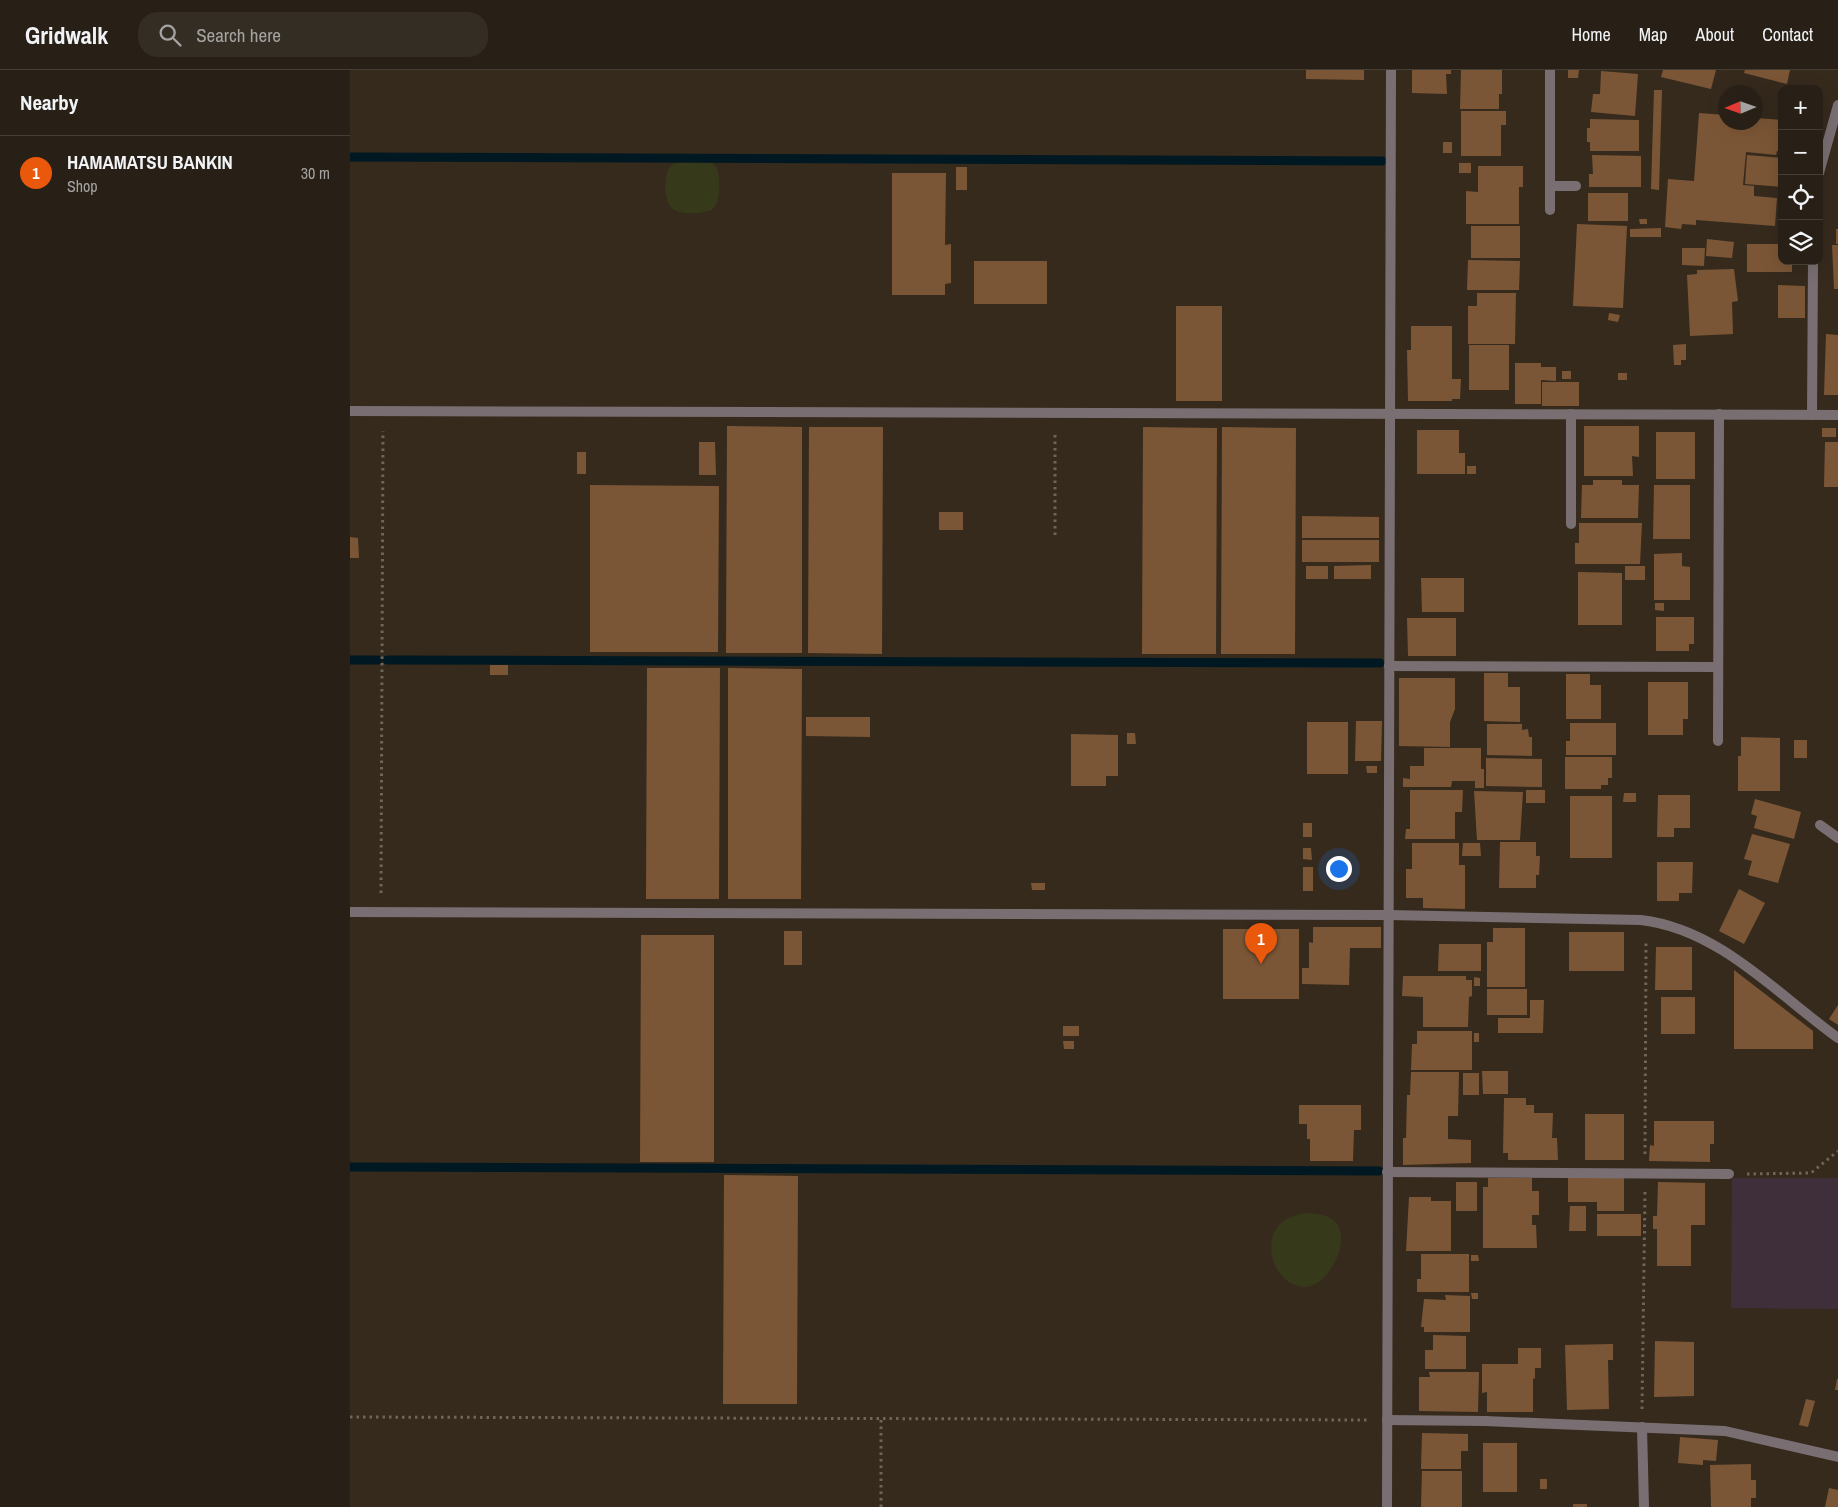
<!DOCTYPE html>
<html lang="en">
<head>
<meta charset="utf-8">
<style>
  body { margin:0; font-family:"Archivo Narrow",sans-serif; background:#342d23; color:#f1f3f6 }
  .controls { position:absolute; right:15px; top:15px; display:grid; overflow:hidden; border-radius:10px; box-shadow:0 5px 20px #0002 }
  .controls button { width:45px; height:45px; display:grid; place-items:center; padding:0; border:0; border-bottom:1px solid #443e35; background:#282016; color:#f1f3f6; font:25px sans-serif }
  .compass { position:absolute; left:1368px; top:15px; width:45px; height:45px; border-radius:50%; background:#282016; box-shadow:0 5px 20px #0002; rotate:268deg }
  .you { position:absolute; left:988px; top:798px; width:18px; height:18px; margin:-12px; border:4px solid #fff; border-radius:50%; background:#1a73e8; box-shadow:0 0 0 8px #1a73e833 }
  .badge { display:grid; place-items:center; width:32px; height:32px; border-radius:50%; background:#ea580c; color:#fff; font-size:16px; font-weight:700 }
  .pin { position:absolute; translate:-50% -41px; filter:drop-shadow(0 1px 2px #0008) }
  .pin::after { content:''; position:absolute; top:26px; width:18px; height:15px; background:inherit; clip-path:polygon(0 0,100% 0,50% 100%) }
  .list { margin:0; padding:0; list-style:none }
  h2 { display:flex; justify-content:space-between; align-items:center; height:65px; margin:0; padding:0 20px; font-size:21px }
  h2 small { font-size:16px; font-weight:400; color:#a5a3a1 }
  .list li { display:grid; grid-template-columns:32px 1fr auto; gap:15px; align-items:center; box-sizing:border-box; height:75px; padding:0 20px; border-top:1px solid #443e35 }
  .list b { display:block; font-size:19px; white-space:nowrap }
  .list p { margin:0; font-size:16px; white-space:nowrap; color:#a5a3a1 }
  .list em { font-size:16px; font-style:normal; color:#a5a3a1 }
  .icon { flex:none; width:28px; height:28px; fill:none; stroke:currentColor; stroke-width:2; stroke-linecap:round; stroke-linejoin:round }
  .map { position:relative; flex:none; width:1488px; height:1437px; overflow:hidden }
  header { display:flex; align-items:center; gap:30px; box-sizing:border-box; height:70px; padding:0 25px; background:#282016; border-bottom:1px solid #443e35 }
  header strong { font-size:24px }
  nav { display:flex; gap:28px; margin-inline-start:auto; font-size:18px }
  .search { width:350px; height:45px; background:#342d23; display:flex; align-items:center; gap:12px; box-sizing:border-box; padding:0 18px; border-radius:20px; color:#a5a3a1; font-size:19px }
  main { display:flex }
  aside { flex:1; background:#282016 }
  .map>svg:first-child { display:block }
</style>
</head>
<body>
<header>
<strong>Gridwalk</strong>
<div class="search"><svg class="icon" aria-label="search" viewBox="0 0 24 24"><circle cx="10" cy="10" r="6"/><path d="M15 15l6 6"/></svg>Search here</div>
<nav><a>Home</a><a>Map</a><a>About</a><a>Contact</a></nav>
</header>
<main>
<aside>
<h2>Nearby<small></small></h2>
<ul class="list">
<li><span class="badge">1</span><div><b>HAMAMATSU BANKIN</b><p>Shop</p></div><em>30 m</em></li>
</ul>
</aside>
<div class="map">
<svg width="1488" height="1437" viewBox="0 0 1488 1437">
  <rect width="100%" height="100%" fill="#362a1d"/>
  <polygon fill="#3e2f3b" points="1382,1108 1488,1108 1488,1239 1381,1238"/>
  <g fill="#37391b">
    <path d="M332 91 361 92 367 98C370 112 372 129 362 140 352 143 332 146 323 139 314 132 313 108 319 99 322 94 327 92 332 91Z"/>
    <path d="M956 1143C965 1144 974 1144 982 1149 1005 1164 980 1218 954 1217 920 1215 907 1160 941 1147 945 1145 951 1144 956 1143Z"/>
  </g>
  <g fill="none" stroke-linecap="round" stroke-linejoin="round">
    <g stroke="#001821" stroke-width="9">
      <polyline points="0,87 1032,91"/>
      <polyline points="0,590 28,590"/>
      <polyline points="37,590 1030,593"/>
      <polyline points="0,1097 1029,1101"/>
    </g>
  </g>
  <g fill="#7b5636">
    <polygon points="956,0 1014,0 1014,10 956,9"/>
    <polygon points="1062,0 1101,0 1101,4 1096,4 1097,24 1062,23"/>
    <polygon points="1111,0 1152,0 1152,24 1149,24 1149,39 1110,39"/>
    <polygon points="1218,0 1229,0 1228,8 1218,8"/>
    <polygon points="1313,0 1366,0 1361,19 1311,7"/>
    <polygon points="1395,0 1440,0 1437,14 1394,3"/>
    <polygon points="1251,1 1288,4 1285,46 1241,42 1243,24 1250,24"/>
    <polygon points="1304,20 1312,20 1309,120 1301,119"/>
    <polygon points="1111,41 1156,41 1156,55 1151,55 1151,86 1111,86"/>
    <polygon points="1349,43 1376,45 1376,52 1406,52 1406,48 1432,50 1432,82 1427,81 1426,85 1396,82 1393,115 1404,116 1404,126 1427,128 1425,156 1346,150 1346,155 1332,154 1331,159 1315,157 1318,109 1344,111"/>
    <polygon points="1240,49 1289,50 1289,81 1240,81 1240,72 1237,72 1237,58 1240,58"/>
    <rect x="1093" y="72" width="9" height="11"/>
    <polygon points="1242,85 1291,86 1291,117 1239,117 1239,104 1243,104"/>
    <polygon points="1397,85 1432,88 1432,117 1395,114"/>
    <rect x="1109" y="93" width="12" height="10"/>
    <polygon points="1128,96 1173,96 1173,117 1169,117 1169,154 1116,154 1116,121 1128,122"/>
    <rect x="606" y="97" width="11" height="23"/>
    <polygon points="542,103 596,103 595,175 601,174 601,213 595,214 595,225 542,225"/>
    <rect x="1238" y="123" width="40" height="28"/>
    <polygon points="1289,149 1297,149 1297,154 1290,154"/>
    <polygon points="1227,154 1277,156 1273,238 1223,236"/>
    <rect x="1121" y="156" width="49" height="32"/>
    <polygon points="1311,158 1311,167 1280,167 1280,159"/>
    <rect x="1486" y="159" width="2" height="15"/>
    <polygon points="1357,169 1384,172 1382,188 1356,186"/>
    <polygon points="1397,174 1432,174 1432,191 1442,191 1442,202 1397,202"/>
    <polygon points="1482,175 1488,175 1488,219 1484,219"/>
    <polygon points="1332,178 1355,178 1354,196 1332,195"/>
    <polygon points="1118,190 1170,191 1169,220 1117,220"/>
    <rect x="624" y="191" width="73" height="43"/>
    <polygon points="1384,199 1388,231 1382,232 1383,264 1340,266 1337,205 1347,204 1347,200"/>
    <polygon points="1428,215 1455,216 1455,248 1428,248"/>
    <polygon points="1127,223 1166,223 1165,274 1118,274 1118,236 1127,236"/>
    <rect x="826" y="236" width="46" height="95"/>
    <polygon points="1259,243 1270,245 1268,252 1258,250"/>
    <polygon points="1061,256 1102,256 1102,309 1111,309 1110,329 1102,329 1102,331 1058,331 1057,280 1061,280"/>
    <polygon points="1476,264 1488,265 1488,325 1474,325"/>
    <polygon points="1336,274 1336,290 1331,290 1331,295 1324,295 1323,275"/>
    <rect x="1119" y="275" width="40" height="45"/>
    <polygon points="1165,293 1191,293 1191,297 1206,297 1206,311 1191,310 1191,334 1165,334"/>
    <rect x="1212" y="301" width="9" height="8"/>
    <rect x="1268" y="303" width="9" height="7"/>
    <rect x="1192" y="312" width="37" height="24"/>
    <polygon points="377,356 452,357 452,583 376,583"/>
    <polygon points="1234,356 1289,356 1289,387 1282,386 1283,406 1234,406"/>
    <polygon points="459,357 533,357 532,584 458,583"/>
    <polygon points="793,357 867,358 866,584 792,584"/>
    <polygon points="872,357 946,358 945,584 871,584"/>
    <rect x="1472" y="358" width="14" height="9"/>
    <polygon points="1067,360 1109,360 1109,383 1115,383 1115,404 1067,404"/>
    <rect x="1306" y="362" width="39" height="47"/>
    <polygon points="349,372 365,372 366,405 349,405"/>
    <polygon points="1475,372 1488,372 1488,417 1474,417"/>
    <rect x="227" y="382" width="9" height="22"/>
    <rect x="1117" y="396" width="9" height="8"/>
    <polygon points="1243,410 1272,410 1272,415 1289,415 1288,448 1231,448 1232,415 1243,415"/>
    <polygon points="240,415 369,416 368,582 240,582"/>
    <polygon points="1304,415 1340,415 1340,469 1303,469"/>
    <rect x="589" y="442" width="24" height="18"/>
    <polygon points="952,446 1029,447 1029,468 952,468"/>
    <polygon points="1229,453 1292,453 1290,494 1225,494 1225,473 1229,473"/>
    <polygon points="0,467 8,468 9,488 0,488"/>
    <rect x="952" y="470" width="77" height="22"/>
    <polygon points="1332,483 1332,496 1340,497 1340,530 1304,530 1304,484"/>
    <polygon points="1021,495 1021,509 984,509 984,496"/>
    <rect x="956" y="496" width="22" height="13"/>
    <rect x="1275" y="496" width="20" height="14"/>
    <polygon points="1228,502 1272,503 1272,555 1228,555"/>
    <polygon points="1071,508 1114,508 1114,542 1072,542"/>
    <polygon points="1305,533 1314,533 1314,541 1305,540"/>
    <polygon points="1306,547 1344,547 1344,574 1339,574 1339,581 1306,581"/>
    <polygon points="1057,548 1106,548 1106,586 1058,586"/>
    <rect x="140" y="595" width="18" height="10"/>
    <polygon points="297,598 370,598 369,829 296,829"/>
    <polygon points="378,598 452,599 451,829 378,829"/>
    <polygon points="1134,603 1158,603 1158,617 1170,617 1170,652 1134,651"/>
    <polygon points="1216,604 1240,604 1240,615 1251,615 1251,649 1216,649"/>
    <polygon points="1049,608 1105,608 1105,639 1100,652 1100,677 1049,676"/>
    <polygon points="1298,612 1338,612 1338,649 1333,649 1333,665 1298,665"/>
    <polygon points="456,647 520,647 520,667 456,666"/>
    <polygon points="1006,651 1032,651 1031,691 1005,691"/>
    <rect x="957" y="652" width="41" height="52"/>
    <polygon points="1220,653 1266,653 1266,685 1216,685 1216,671 1220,671"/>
    <polygon points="1137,654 1172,654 1172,660 1178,659 1179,667 1182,667 1182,686 1137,685"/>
    <polygon points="777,663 785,663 786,674 777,674"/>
    <polygon points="721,664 768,665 768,706 756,706 756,716 721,716"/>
    <polygon points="1391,667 1430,668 1430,721 1388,721 1388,686 1391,686"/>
    <rect x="1444" y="670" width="13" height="18"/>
    <polygon points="1074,678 1131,678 1131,699 1134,699 1134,718 1125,718 1125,711 1102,711 1101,717 1053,717 1053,708 1060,709 1060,696 1074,696"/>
    <polygon points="1215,687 1262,687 1262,708 1258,708 1258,715 1251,715 1251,719 1215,719"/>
    <polygon points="1136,688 1192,689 1192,717 1136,716"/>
    <polygon points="1016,696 1027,696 1027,703 1017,703"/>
    <polygon points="1060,720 1113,720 1112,742 1105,742 1105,769 1055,769 1056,759 1060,759"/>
    <rect x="1176" y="720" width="19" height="13"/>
    <polygon points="1124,721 1173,722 1170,770 1127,770"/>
    <polygon points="1274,723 1286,723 1286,732 1273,732"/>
    <polygon points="1308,725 1340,725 1340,758 1324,758 1324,767 1307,767"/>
    <rect x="1220" y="726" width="42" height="62"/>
    <polygon points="1405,729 1451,742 1444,769 1404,758 1407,746 1401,744"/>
    <rect x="953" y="753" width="9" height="14"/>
    <polygon points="1402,764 1440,774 1428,813 1398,805 1402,791 1394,789"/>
    <polygon points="1150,772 1186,772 1186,786 1190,786 1189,805 1186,805 1186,818 1149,818"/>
    <polygon points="1062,773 1109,773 1109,795 1115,795 1115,839 1073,838 1073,828 1056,828 1056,799 1062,799"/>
    <polygon points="1113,773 1130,773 1131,786 1112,786"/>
    <polygon points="953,778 961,778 962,790 953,789"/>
    <polygon points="1307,792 1343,792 1342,823 1329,823 1329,831 1307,831"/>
    <rect x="953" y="797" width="10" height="24"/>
    <polygon points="681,813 695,813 695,820 682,820"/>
    <polygon points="1389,819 1415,833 1394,874 1369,861"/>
    <polygon points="963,857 1031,857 1031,878 1000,878 999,915 952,914 952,898 959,898 959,872 963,873"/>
    <polygon points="1143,858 1175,858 1175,917 1137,917 1137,872 1143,872"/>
    <rect x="873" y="859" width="76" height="70"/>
    <rect x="434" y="861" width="18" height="34"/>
    <rect x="1219" y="862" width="55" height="39"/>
    <polygon points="291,865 364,865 364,1092 290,1092"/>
    <polygon points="1089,874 1131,874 1131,901 1088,901"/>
    <polygon points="1306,877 1342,877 1342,920 1305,920"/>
    <polygon points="1384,900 1463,961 1463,979 1384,979"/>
    <polygon points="1053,906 1116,906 1116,910 1122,910 1122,926 1119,927 1118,957 1073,957 1073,927 1052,926"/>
    <polygon points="1124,907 1130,908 1130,916 1124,916"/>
    <rect x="1137" y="919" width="40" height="26"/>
    <rect x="1311" y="927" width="34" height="37"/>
    <polygon points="1180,930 1194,930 1193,963 1148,963 1148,948 1180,948"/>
    <polygon points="1488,935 1488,955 1479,949"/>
    <rect x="713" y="956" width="16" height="10"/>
    <polygon points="1067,961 1122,961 1122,1000 1061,1000 1062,974 1067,974"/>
    <rect x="1124" y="963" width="5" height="9"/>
    <polygon points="713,971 724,971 724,979 714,979"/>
    <polygon points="1132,1001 1158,1001 1158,1024 1133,1024"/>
    <polygon points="1061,1002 1109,1002 1108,1046 1098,1046 1098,1069 1121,1070 1121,1093 1053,1095 1053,1068 1056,1068 1057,1025 1060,1025"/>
    <rect x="1113" y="1003" width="16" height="22"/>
    <polygon points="1154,1028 1176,1028 1176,1035 1184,1035 1184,1043 1203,1043 1202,1068 1207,1068 1208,1090 1158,1090 1158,1083 1153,1083"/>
    <polygon points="949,1035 1011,1035 1011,1060 1004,1060 1003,1091 960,1091 960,1069 957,1069 957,1054 949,1054"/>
    <rect x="1235" y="1044" width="39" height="46"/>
    <polygon points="1304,1051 1364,1051 1364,1074 1360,1074 1360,1092 1299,1091 1300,1075 1304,1076"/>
    <polygon points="374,1105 448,1106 447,1334 373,1334"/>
    <polygon points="1138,1108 1182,1108 1182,1121 1189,1121 1189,1145 1182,1145 1182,1155 1186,1155 1187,1178 1133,1178 1133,1117 1138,1117"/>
    <polygon points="1218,1108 1274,1108 1274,1141 1247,1141 1247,1132 1218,1132"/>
    <rect x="1106" y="1112" width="21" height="29"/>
    <polygon points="1308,1112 1355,1113 1355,1155 1341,1155 1341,1196 1307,1196 1307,1159 1303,1159 1303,1146 1307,1146"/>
    <polygon points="1059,1127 1081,1127 1081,1131 1101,1131 1101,1181 1056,1181"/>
    <polygon points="1220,1136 1236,1136 1236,1161 1219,1161"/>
    <rect x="1247" y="1144" width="44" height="22"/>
    <polygon points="1071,1184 1119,1184 1119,1222 1067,1222 1067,1209 1071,1209"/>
    <polygon points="1121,1185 1128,1185 1129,1191 1121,1191"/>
    <polygon points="1121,1223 1128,1223 1128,1229 1122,1229"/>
    <polygon points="1095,1225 1120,1226 1120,1262 1074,1262 1074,1257 1071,1257 1074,1229 1096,1230"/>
    <polygon points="1083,1265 1116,1266 1116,1299 1075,1299 1075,1280 1083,1280"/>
    <polygon points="1305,1271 1344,1272 1344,1326 1304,1327"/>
    <polygon points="1263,1274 1263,1290 1258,1290 1259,1339 1217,1340 1215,1275"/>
    <polygon points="1168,1278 1191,1278 1191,1298 1185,1298 1185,1308 1183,1309 1183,1342 1137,1342 1137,1322 1132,1323 1132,1294 1168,1294"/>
    <polygon points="1079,1302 1129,1302 1128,1342 1069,1341 1069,1307 1080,1307"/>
    <polygon points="1487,1309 1488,1309 1488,1320 1485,1320"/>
    <polygon points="1456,1329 1465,1331 1458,1357 1449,1355"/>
    <polygon points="1072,1363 1118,1364 1118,1381 1111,1381 1111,1399 1071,1399"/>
    <polygon points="1330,1367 1368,1370 1366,1391 1353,1390 1353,1395 1328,1393"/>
    <rect x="1133" y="1373" width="34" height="49"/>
    <polygon points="1401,1394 1401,1410 1406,1410 1406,1428 1401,1428 1401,1437 1361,1437 1360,1395"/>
    <polygon points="1072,1401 1112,1401 1112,1437 1071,1437"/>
    <rect x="1190" y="1409" width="7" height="10"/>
    <polygon points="1479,1418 1488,1420 1488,1437 1475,1437"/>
    <rect x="1223" y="1434" width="14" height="3"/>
  </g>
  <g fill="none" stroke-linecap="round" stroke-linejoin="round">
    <g stroke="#6f6559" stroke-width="3" stroke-dasharray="2.5 4" stroke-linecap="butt">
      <polyline points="705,465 705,363"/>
      <polyline points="31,823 33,361"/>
      <polyline points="1295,1084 1296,872"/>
      <polyline points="1397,1104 1461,1103 1488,1081"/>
      <polyline points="1292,1339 1295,1122"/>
      <polyline points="0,1347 1019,1350"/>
      <polyline points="531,1437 531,1348"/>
    </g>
    <g stroke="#796f72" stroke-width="10">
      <polyline points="1469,103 1488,35"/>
      <polyline points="1200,116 1226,116"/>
      <polyline points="1200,140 1200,0"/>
      <polyline points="0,341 1488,345"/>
      <polyline points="1462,345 1463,191"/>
      <polyline points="1221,454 1221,344"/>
      <polyline points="1039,596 1368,597"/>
      <polyline points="1368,671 1369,344"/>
      <polyline points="1470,755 1488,768"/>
      <path d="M0 842 1038 845 1291 850C1369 859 1427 924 1488 968"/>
      <polyline points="1037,1102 1379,1104"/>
      <polyline points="1037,1350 1135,1351 1375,1361 1488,1387"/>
      <polyline points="1292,1357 1294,1437"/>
      <polyline points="1037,1437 1041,0"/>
    </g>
  </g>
</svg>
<div class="controls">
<button>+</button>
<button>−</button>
<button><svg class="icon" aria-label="locate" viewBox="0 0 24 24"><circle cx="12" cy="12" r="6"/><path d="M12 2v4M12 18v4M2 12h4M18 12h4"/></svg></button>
<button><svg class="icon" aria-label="layers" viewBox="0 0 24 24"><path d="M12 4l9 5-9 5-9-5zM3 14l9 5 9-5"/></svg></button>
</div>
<svg class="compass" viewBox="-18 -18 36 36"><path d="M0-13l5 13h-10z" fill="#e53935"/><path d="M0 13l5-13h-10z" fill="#a5a3a1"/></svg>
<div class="you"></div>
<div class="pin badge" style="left:911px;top:894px">1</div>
</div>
</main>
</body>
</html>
